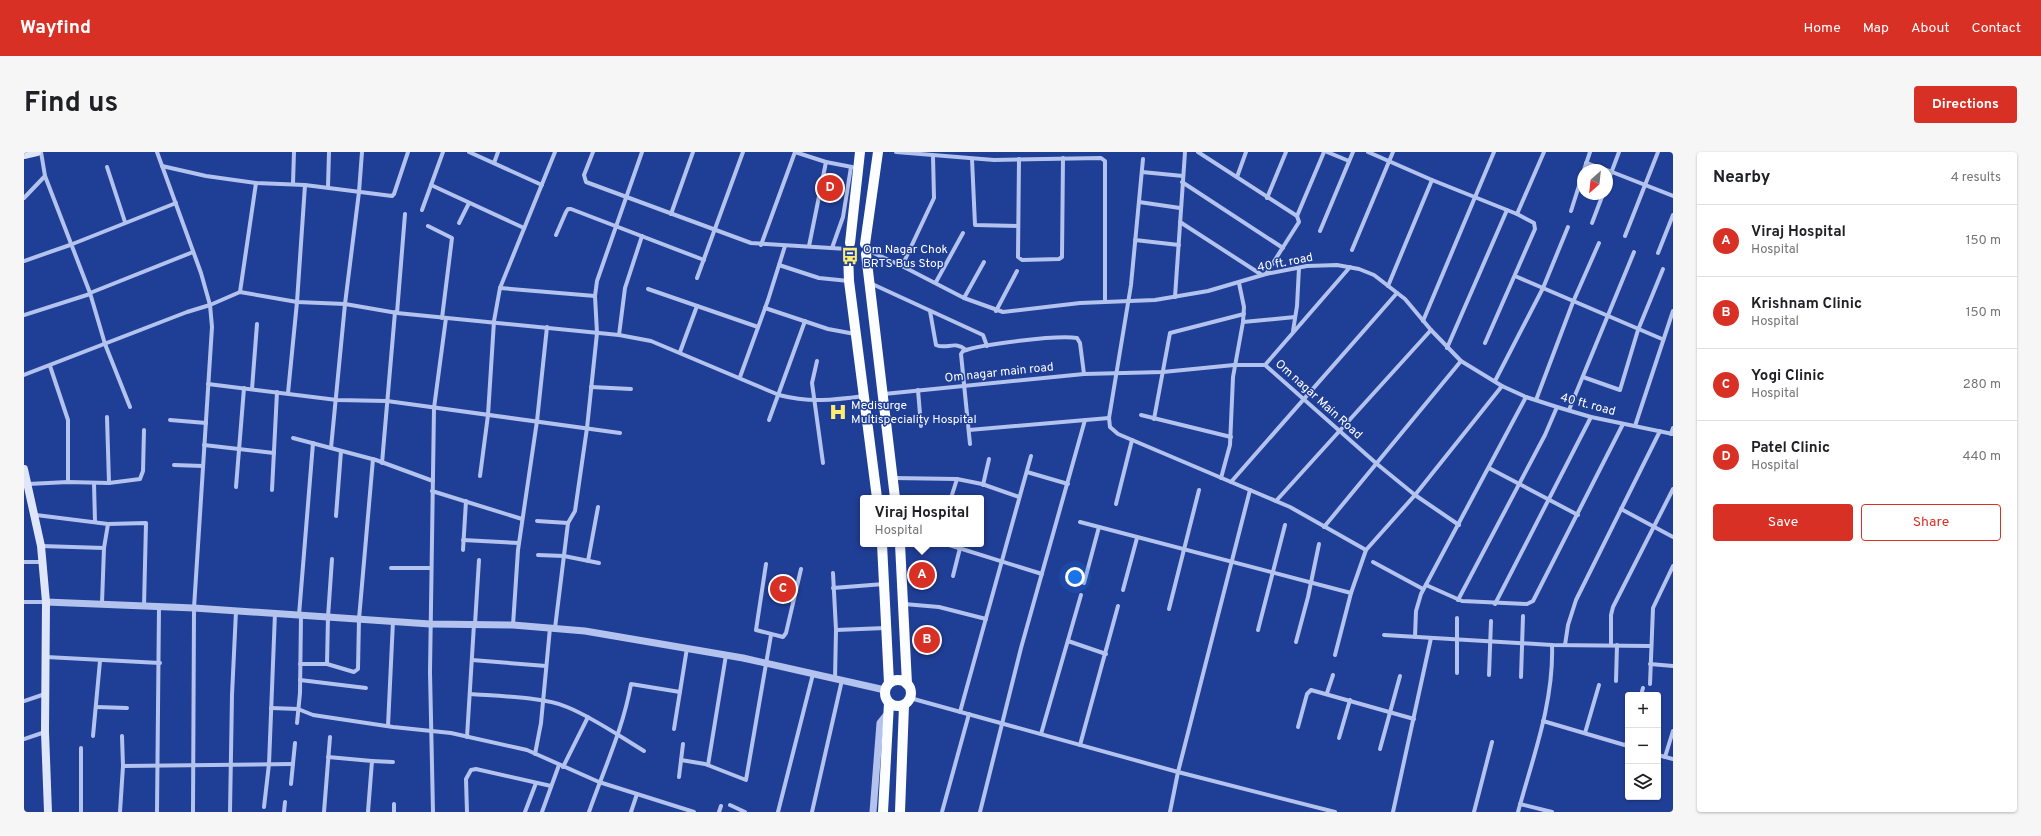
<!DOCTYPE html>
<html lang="en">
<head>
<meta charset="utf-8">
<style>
  body { margin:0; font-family:Overpass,sans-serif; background:#f6f6f6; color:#202124 }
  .controls { position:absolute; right:12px; bottom:12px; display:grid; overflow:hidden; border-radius:4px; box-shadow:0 1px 3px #0004 }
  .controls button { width:36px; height:36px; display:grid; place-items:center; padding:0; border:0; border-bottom:1px solid #e0e0e0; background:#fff; color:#202124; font:20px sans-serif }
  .compass { position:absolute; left:1553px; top:12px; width:36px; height:36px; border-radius:50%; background:#fff; box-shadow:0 1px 3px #0004; rotate:207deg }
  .you { position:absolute; left:1051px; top:425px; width:14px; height:14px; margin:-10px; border:3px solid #fff; border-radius:50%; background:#1a73e8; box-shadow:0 0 0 6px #1a73e833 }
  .badge { display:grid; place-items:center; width:26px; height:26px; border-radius:50%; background:#d93025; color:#fff; font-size:13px; font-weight:700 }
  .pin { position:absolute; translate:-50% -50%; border:2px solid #fff; box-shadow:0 1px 4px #0006 }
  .popup { position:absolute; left:836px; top:343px; width:124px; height:52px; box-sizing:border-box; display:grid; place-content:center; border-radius:4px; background:#fff; filter:drop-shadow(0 1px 3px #0005); font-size:13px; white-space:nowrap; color:#757577 }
  .popup b { font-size:15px; color:#202124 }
  .popup::after { content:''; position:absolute; left:50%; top:100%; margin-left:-8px; border:8px solid transparent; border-top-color:#fff }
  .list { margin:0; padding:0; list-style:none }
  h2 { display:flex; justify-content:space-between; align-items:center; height:52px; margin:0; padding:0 16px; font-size:17px }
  h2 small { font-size:13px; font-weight:400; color:#757577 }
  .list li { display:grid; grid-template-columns:26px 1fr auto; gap:12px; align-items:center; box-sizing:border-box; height:72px; padding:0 16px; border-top:1px solid #e0e0e0 }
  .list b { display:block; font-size:15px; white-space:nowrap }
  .list p { margin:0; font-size:13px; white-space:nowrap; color:#757577 }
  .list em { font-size:13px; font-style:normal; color:#757577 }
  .actions { display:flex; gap:8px; padding:12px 16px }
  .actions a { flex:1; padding:9px 0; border:1px solid #d93025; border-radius:4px; text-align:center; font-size:14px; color:#d93025 }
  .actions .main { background:#d93025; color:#fff }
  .icon { flex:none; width:22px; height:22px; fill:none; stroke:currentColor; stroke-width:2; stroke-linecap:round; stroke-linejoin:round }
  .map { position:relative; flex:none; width:1649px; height:660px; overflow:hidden; border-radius:4px }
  header { display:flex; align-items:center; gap:24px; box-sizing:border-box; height:56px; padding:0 20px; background:#d93025; color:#fff }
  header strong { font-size:19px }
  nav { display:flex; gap:22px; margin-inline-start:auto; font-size:14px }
  .intro { display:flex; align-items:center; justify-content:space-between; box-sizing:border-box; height:96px; padding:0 24px }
  h1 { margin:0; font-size:28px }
  .button { padding:10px 18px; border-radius:4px; background:#d93025; color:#fff; font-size:14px; font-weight:700 }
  main { display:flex; gap:24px; padding:0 24px }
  aside { flex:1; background:#fff; border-radius:4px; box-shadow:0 1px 3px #0004 }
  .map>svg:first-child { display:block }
</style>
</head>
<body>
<header>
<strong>Wayfind</strong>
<nav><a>Home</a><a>Map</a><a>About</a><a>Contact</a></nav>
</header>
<div class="intro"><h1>Find us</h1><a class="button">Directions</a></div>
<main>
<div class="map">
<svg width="1649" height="660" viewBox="0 0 1649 660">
  <rect width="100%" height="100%" fill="#1f3e95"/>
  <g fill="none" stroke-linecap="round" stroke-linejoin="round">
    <g stroke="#b3c3ee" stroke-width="4">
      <polyline points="133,0 177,121 186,153 188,175 170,456 169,660"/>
      <polyline points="445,0 518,33"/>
      <polyline points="569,0 560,23 562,30 727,91 823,97"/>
      <polyline points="771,0 802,10 828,15"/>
      <polyline points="872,0 970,8 1077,6 1081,9 1081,150"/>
      <polyline points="1174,0 1273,64 1275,70 1242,122"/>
      <polyline points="1303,0 1325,9"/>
      <polyline points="1344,0 1408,28 1493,62 1510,71 1511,77 1461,191"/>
      <polyline points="948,7 951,73 994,74"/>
      <polyline points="995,7 994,105 998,108 1035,107 1038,105 1039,6"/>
      <polyline points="1119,7 1107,133 1085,266 1086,275 1094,282 1266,355 1342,398"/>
      <polyline points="470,11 474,0"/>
      <polyline points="1562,11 1582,18"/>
      <polyline points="138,14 182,24 232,31 281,33 368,44 370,42 384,0"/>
      <polyline points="83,15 101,70"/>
      <polyline points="1560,18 1566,0"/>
      <polyline points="1583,18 1649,44"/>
      <polyline points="1118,20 1159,24"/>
      <polyline points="21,24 66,141 81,192 106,255"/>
      <polyline points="1213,25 1222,0"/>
      <polyline points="1158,30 1259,96"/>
      <polyline points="269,32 270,0"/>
      <polyline points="1583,32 1595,0"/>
      <polyline points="407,33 500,76"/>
      <polyline points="304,35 305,0"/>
      <polyline points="0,46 21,24 17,0"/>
      <polyline points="1243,46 1262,0"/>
      <polyline points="1115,50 1156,56"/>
      <polyline points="398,58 419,0"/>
      <polyline points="1547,59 1559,21"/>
      <polyline points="647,62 669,0"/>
      <polyline points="1493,62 1520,0"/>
      <polyline points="1273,64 1300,0"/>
      <polyline points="1156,70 1238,123"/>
      <polyline points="435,71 445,51"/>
      <polyline points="1568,71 1579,42"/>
      <polyline points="404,74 428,86 418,166"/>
      <polyline points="1296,79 1329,0"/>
      <polyline points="532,83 542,60 544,57 547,57 680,108"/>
      <polyline points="1601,84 1634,0"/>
      <polyline points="1111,88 1155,93"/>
      <polyline points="737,93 771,0"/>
      <polyline points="785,94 802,10"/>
      <polyline points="808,96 819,65 827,15"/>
      <polyline points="843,98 878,114 940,146 979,160 1056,151 1131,148 1184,139 1242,122 1283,114 1313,113 1335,117 1350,123 1381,147 1407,178 1437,209 1478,234 1502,245 1533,255 1567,265 1649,282"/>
      <polyline points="1328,98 1369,0"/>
      <polyline points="1634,101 1649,63"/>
      <polyline points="0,109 46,93 152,51"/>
      <polyline points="755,113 795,126 825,129"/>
      <polyline points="878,114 910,46 909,4"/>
      <polyline points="1491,124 1638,187"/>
      <polyline points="673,126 719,0"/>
      <polyline points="912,130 939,81"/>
      <polyline points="846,131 959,183 963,194"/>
      <polyline points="1364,134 1408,28"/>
      <polyline points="476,136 571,144"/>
      <polyline points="624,137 734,175"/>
      <polyline points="216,140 232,31"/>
      <polyline points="66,141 169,100"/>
      <polyline points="1151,145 1161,0"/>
      <polyline points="940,146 960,110"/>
      <polyline points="741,156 804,177 831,182"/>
      <path d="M906 159 912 193C923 198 930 188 942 198"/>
      <polyline points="972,159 993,119"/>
      <polyline points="373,161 381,62"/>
      <polyline points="0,163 66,142"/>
      <polyline points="1399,169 1470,0"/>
      <polyline points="1219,170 1271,165"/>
      <polyline points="1269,179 1273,154 1275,116"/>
      <polyline points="595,183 601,136 618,84"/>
      <polyline points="1423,196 1483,58"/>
      <polyline points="656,200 673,154"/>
      <polyline points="793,209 788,231 799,311"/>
      <polyline points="1241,213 1326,115"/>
      <polyline points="26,214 44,268 44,330"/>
      <path d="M0 223 163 160 186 153 216 140 273 150 321 152 373 161 595 183 627 189 755 243C785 251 810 248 840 244"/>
      <polyline points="716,225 744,148 761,94"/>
      <polyline points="1559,225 1596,238 1614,178 1639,117"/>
      <polyline points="1471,229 1519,136 1544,75"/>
      <polyline points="184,232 313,248 363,249 596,281"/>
      <polyline points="567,235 607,237"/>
      <polyline points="228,237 233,172"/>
      <polyline points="894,238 897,274"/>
      <polyline points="264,241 273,150 281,33"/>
      <polyline points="860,242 1060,222 1139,220 1210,213 1241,213 1353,312 1391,343 1435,373"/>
      <polyline points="1512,248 1549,150 1575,91"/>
      <polyline points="1545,258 1610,100"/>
      <polyline points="1117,263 1207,285"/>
      <polyline points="83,265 85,331"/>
      <polyline points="1130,267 1146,181 1220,162"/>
      <polyline points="146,268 182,271"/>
      <polyline points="745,268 781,169"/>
      <polyline points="1611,274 1649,159"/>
      <polyline points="945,278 1085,266"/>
      <polyline points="1647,282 1649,276"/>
      <polyline points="269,286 352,308 409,329"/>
      <path d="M946 292 937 202 939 199C958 192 1033 183 1053 186L1056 191 1060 222"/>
      <polyline points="180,293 250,301"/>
      <polyline points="307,296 321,152 335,40 338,0"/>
      <polyline points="358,311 371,160"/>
      <polyline points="150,313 179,314"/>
      <polyline points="1465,316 1554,363"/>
      <polyline points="1003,320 1044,332"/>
      <polyline points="456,324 464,263 470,169 476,136 531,0"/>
      <polyline points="869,326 933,327 958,332 995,345"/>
      <polyline points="1197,326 1206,293 1209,225 1219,170 1220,155 1215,131"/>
      <polyline points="1207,330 1373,141"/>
      <polyline points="70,331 71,370"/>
      <polyline points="4,332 44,330 85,331 116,327 119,319 120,278"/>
      <polyline points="959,333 965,307"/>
      <polyline points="212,335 220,236"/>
      <polyline points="248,338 253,240"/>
      <polyline points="408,339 498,367"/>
      <polyline points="927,346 933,327"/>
      <polyline points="1252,349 1407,178"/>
      <polyline points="1092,352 1108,288"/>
      <polyline points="1597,357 1649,385"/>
      <polyline points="12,363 84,372 122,371 120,454"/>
      <polyline points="312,364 317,299"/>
      <polyline points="513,369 544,371"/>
      <polyline points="1056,370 1327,441"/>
      <polyline points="1300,375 1437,209"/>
      <polyline points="439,388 495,391"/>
      <polyline points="922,392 1018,422"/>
      <polyline points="17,394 80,396"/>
      <polyline points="439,398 442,349"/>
      <polyline points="514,403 540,404 575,411"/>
      <polyline points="564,409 574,355"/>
      <polyline points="0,410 18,410"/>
      <polyline points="1349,410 1399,437"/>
      <polyline points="742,412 732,478 759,485 762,481 777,417"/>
      <polyline points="367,416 407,416"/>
      <polyline points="809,421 812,478 861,476"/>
      <polyline points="929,424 936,396"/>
      <polyline points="1060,431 1075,375"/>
      <polyline points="1402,433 1438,449 1503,452 1509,449 1599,272"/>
      <polyline points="809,436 860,432"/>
      <polyline points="1099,438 1113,386"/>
      <polyline points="1434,448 1521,283 1533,255"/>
      <polyline points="0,450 22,450"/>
      <polyline points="78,451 80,396 84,372"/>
      <polyline points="880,452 915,455 962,467"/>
      <polyline points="1471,452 1567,265"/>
      <polyline points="1145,457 1175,338"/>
      <polyline points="275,463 289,291"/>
      <polyline points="1433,466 1433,521"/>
      <polyline points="451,472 455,408"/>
      <polyline points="489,473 494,398 513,269 523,175"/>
      <polyline points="531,476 544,371 551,359 563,276 573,181 571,144 573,129 618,0"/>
      <polyline points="1234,478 1261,373"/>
      <polyline points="1360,483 1528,493 1626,494"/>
      <polyline points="1391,485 1392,459 1397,442 1502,245"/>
      <polyline points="1044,489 1082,502"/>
      <polyline points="1272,490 1284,445 1295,392"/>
      <polyline points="1541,493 1544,473 1552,448 1636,279"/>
      <polyline points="1587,493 1587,463 1589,455 1649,337"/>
      <polyline points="1311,503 1327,441 1342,398 1391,343 1478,234"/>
      <polyline points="22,505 136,511"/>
      <polyline points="448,508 522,514"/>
      <polyline points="276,512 303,512 330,520 334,517 335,467 349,307"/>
      <polyline points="303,512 304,465 308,407"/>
      <polyline points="1626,512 1649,514"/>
      <polyline points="1465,523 1467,469"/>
      <polyline points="1497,525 1499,464"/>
      <polyline points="811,527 812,478"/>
      <polyline points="276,528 342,536"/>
      <polyline points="1592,529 1593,493"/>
      <polyline points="1626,532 1629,456 1649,414"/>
      <polyline points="1303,541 1309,523"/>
      <path d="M446 542C472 544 521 545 543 555 570 566 595 584 620 599"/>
      <polyline points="1617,543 1619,536"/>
      <polyline points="886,546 1154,620 1311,660"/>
      <polyline points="0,549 21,542"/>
      <polyline points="72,555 103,556"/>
      <polyline points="247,556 274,557 289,563 369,575 427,581 503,598 575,630 670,660"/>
      <polyline points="936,560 1007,304"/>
      <polyline points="1519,569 1604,594"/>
      <polyline points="273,571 276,541 277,463"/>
      <polyline points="364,574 369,469"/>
      <polyline points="1274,575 1283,542 1287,538 1390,567"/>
      <polyline points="650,577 663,496"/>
      <polyline points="1561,581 1575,533"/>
      <polyline points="1017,582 1057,443"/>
      <polyline points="69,584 76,509"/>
      <polyline points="443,585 450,472"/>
      <polyline points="1315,586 1326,548"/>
      <polyline points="0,587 21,580"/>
      <polyline points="1056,593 1094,454"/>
      <polyline points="1602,593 1604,586"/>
      <polyline points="1356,597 1376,524"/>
      <polyline points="511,602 517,571 526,476"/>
      <polyline points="1634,603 1649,607"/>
      <polyline points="304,605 348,609 344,660"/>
      <polyline points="1641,605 1649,579"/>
      <polyline points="657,608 681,612 722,628 747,483"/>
      <polyline points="348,609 369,610"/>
      <polyline points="684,613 702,503"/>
      <polyline points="99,614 269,612"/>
      <polyline points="539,615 564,565"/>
      <polyline points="655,625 659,592"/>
      <polyline points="267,632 271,591"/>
      <polyline points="1496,652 1528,660"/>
      <polyline points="706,653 721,660"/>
      <polyline points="240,655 245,612 251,461"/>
      <polyline points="57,660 57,596"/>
      <polyline points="96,660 99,614 98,584"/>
      <polyline points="133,660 135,455"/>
      <polyline points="206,660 208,543 212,459"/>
      <polyline points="260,660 261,650"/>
      <polyline points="300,660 306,585"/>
      <polyline points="370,660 370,652"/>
      <polyline points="409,660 406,520 410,256 422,166"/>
      <polyline points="443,660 442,627 447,618 452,617 527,634"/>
      <polyline points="501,660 512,631"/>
      <polyline points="518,660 535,613"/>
      <path d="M565 660C580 617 599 577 607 532L656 540"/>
      <polyline points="607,660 613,642"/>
      <polyline points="695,660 697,654"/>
      <polyline points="754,660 789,522"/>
      <polyline points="788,660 818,528"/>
      <polyline points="918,660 945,562"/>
      <polyline points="956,660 997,496 1061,268"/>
      <polyline points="1146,660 1154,620 1226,338"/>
      <polyline points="1369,660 1407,486"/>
      <polyline points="1450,660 1468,590"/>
      <path d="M1494 660C1509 605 1530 550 1528 493"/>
    </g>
    <g stroke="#b3c3ee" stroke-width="7">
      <polyline points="22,450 170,456 406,472 489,473 561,479 719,506 861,538"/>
      <polyline points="849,660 856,571 864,561"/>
    </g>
    <g stroke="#dfe6fa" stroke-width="8">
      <polyline points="0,3 13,0"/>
      <polyline points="0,317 17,394 22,450 21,580 24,660"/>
    </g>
    <g stroke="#fcfdff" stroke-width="10">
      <polyline points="826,91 836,0"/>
      <polyline points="841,92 854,0"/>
      <polyline points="824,101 825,129 853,346"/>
      <polyline points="842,102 871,346"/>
      <polyline points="858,392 865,531"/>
      <polyline points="876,392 883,532"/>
      <circle cx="874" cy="541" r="13"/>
      <polyline points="859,660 865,551"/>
      <polyline points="876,660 880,553"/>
    </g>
  </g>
  <defs>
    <g id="bus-bare" transform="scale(1.38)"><path d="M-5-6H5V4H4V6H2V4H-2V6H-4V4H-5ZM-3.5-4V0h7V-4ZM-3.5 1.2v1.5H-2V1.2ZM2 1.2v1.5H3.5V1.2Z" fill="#fcec73" stroke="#1f3e95" stroke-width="2.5" paint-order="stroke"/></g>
    <g id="hospital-bare" transform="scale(1.38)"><path d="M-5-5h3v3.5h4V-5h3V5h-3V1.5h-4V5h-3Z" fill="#fcec73" stroke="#1f3e95" stroke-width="2.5" paint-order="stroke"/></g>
  </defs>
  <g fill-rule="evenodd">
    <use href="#bus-bare" x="826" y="104"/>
    <use href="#hospital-bare" x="814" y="260"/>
  </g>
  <g text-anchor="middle" stroke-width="3" stroke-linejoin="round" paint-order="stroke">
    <g font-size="12" fill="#fff" stroke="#1f3e95" text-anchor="start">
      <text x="839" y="101">Om Nagar Chok<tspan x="839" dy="14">BRTS Bus Stop</tspan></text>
      <text x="827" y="257">Medisurge<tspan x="827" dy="14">Multispeciality Hospital</tspan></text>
    </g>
    <g font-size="12" fill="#fff" stroke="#1f3e95">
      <text transform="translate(1261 110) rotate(-11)" y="4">40 ft. road</text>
      <text transform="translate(975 220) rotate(-6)" y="4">Om nagar main road</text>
      <text transform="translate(1295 247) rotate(42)" y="4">Om nagar Main Road</text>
      <text transform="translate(1564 252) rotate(15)" y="4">40 ft. road</text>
    </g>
  </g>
</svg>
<div class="controls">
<button>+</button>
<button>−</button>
<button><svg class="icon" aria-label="layers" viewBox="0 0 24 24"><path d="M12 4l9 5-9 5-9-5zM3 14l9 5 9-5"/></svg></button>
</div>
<svg class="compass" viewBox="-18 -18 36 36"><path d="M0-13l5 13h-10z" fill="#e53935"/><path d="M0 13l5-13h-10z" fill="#757577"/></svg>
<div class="you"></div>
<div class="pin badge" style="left:898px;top:423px">A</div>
<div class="popup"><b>Viraj Hospital</b>Hospital</div>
<div class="pin badge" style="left:903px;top:488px">B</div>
<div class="pin badge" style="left:759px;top:437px">C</div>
<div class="pin badge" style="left:806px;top:36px">D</div>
</div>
<aside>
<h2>Nearby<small>4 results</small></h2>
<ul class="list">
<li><span class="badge">A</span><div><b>Viraj Hospital</b><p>Hospital</p></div><em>150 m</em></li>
<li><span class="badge">B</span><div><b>Krishnam Clinic</b><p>Hospital</p></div><em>150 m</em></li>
<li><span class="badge">C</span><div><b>Yogi Clinic</b><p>Hospital</p></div><em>280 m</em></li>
<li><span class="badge">D</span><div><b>Patel Clinic</b><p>Hospital</p></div><em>440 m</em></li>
</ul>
<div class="actions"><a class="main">Save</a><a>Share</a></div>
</aside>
</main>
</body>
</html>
